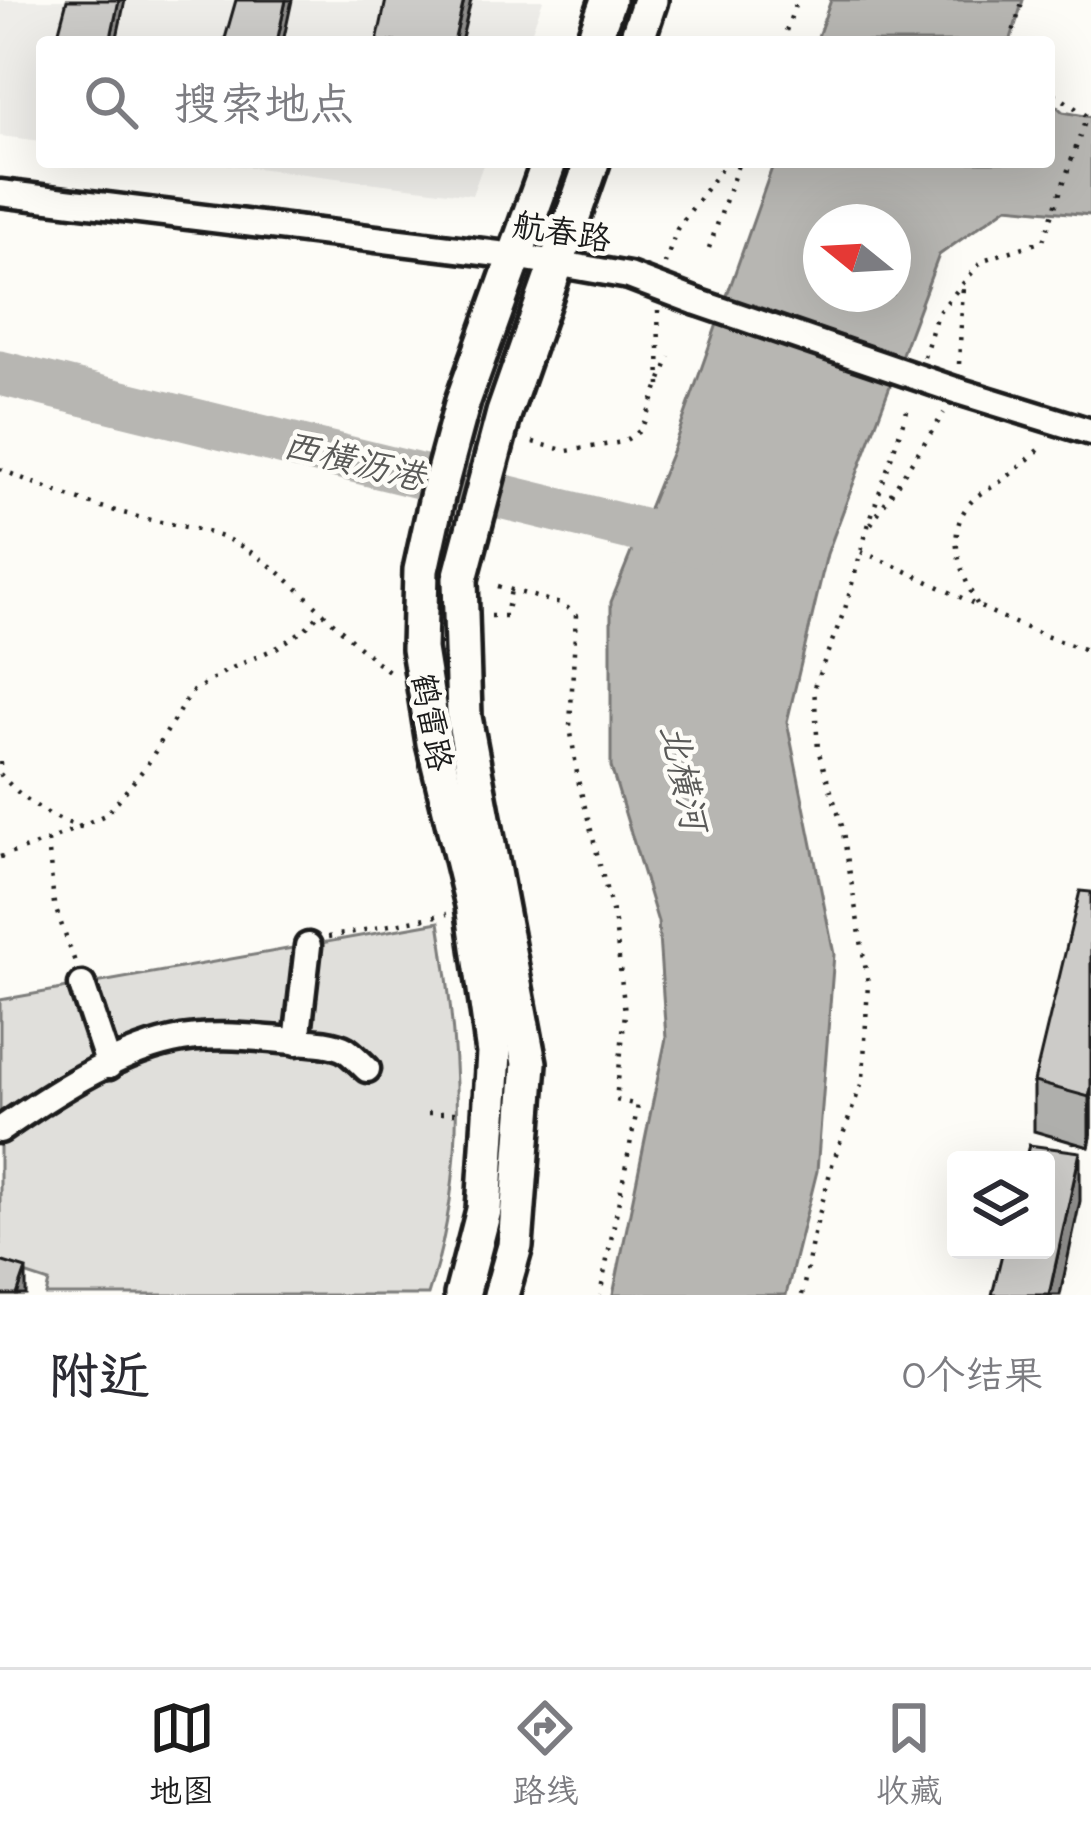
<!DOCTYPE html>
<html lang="zh">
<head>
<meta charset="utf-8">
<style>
  body { margin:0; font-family:Mali,"LXGW WenKai TC",sans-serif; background:#f7f7f7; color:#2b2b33 }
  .controls { position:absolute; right:36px; bottom:36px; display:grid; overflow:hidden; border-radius:12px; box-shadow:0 12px 48px #0002 }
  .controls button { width:108px; height:108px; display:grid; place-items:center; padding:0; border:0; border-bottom:3px solid #e1e1e2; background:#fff; color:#2b2b33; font:60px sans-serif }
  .compass { position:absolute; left:803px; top:204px; width:108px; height:108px; border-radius:50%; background:#fff; box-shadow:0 12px 48px #0002; rotate:288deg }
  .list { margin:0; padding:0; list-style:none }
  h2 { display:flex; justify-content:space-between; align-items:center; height:156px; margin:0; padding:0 48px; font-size:51px }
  h2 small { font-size:39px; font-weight:400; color:#7c7c81 }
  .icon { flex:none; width:66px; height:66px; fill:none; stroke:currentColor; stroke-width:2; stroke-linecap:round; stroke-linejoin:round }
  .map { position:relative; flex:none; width:1091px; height:1295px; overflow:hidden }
  .search { position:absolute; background:#fff; box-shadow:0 12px 48px #0002; left:36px; right:36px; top:36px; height:132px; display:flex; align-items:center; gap:30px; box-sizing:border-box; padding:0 42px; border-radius:12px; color:#7c7c81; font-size:45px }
  .sheet { height:372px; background:#fff }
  nav { display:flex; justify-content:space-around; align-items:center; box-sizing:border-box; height:168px; border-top:3px solid #e1e1e2; background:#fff; font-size:33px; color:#7c7c81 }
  nav a { display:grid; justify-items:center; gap:6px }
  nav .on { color:#1c1c1c }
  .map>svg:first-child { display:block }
</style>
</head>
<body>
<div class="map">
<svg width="1091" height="1295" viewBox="0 0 1091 1295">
  <rect width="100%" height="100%" fill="#fdfcf7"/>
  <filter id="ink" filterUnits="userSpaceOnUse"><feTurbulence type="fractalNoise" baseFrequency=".00833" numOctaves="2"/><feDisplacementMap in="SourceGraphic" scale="24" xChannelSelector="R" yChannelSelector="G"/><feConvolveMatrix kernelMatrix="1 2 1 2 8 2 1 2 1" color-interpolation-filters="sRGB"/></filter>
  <g filter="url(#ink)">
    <g fill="#eeede9">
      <polygon points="0,0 543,0 528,42 42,42 42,141 0,136"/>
      <polygon points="209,162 484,162 472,195"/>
    </g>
    <path fill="#e0dfdb" stroke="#7e7e7c" stroke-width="3" d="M439 922C459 1048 469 1172 428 1295H46L49 1282 0 1266V1000Z"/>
    <g fill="#b7b6b2" stroke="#797876" stroke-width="3" fill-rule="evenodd">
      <polygon points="831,0 1023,0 1010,42 816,42"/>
      <path d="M1049 99 1063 112 1091 117V215L1007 207 939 255 827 554 787 722 834 954 817 1171 786 1295H613L666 1038 658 922 611 767V602L673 449 774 162H1049ZM821 222H893V294H821Z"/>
    </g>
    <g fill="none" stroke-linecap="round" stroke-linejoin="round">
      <polyline stroke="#b7b6b2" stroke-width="45" points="0,373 696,544"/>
      <g stroke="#1c1c1c" stroke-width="33">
        <g id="street">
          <polyline points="0,193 515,256 629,276 697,302"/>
          <polyline points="958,391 1091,432"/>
          <polyline points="82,985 109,1066"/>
          <polyline points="297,1042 308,946"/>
          <path d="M0 1130C49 1096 113 1054 172 1041 206 1033 248 1037 283 1040 301 1042 330 1041 346 1050 353 1055 361 1063 367 1069"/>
        </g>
      </g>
      <g stroke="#1c1c1c" stroke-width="42">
        <g id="secondary">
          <polyline points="593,42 608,0"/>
          <polyline points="636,42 650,0"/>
          <polyline points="462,1295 484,1210 494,1053 473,905 434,743 419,649 421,570 437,497 463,401 549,162"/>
          <polyline points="501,1295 515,1246 529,1063 464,717 460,579 504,413 592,162"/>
        </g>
      </g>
      <g stroke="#1c1c1c" stroke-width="4.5" stroke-dasharray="3 9" stroke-linecap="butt">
        <polyline points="782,42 797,0"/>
        <polyline points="1010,42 1023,0"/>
        <polyline points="709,248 739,162"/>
        <polyline points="665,264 677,229 726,162"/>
        <polyline points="658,310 660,386"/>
        <polyline points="924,357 937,314 983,260 1043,241 1087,116 1049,90"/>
        <polyline points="959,364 963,286"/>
        <polyline points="533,442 567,451 623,442 641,430 670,357"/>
        <path d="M0 469C42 487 86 504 131 515 165 525 206 527 237 544 298 577 338 635 393 674"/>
        <polyline points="871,524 944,413"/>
        <path d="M861 552C940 582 1010 629 1091 651"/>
        <polyline points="498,586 564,605 576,615 570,726 578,780 615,923 625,1013 616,1100 638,1105 600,1295"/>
        <path d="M977 604C960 571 942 528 975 498 982 491 993 488 1000 482 1016 471 1030 457 1045 445"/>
        <polyline points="491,616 506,616 511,590"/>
        <polyline points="0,762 0,768"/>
        <path d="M0 774C22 799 50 819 82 827"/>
        <polyline points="48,841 54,904 75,962"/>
        <polyline points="0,857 48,841 107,814 147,765 190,693 228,670 278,647 305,629 322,611"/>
        <polyline points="328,937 447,914"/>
        <polyline points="428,1113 458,1113"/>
        <polyline points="802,1295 812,1242 832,1165 863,1079 868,983 842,826 818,750 814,687 845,609 869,523 910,402"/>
      </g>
      <use href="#street" stroke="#fdfcf7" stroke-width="24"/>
      <use href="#secondary" stroke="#fdfcf7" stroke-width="33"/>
      <g stroke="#1c1c1c" stroke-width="33" stroke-linecap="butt">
        <polyline id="street-bridge" points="697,302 958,391"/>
      </g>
      <use href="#street-bridge" stroke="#fdfcf7" stroke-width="24"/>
    </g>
    <polygon fill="#afafac" stroke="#1c1c1c" stroke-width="3" points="1091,892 1091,1137 1089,1147 1034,1131 1034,1082"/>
    <g fill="#8f8e8c" stroke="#1c1c1c" stroke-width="3">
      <polygon points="119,0 125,0 116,42 110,42"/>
      <polygon points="286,0 292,0 283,42 277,42"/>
      <polygon points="464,0 471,0 461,42 454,42"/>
      <polygon points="1091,1088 1091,1137 1089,1147 1089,1097"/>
      <polygon points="1080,1152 1080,1201 1060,1295 1049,1295"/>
      <polygon points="26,1269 26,1295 17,1295"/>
    </g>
    <g fill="#cccbc8" stroke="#1c1c1c" stroke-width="3">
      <polygon points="67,0 119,0 110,42 56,42"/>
      <polygon points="236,0 286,0 277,42 224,42"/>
      <polygon points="386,0 464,0 454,42 377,42"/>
      <polygon points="1080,891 1091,892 1091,1088 1089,1097 1034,1082"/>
      <polygon points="1029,1145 1080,1152 1049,1295 992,1295 1003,1250 1046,1250 1046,1160 1025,1160"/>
      <polygon points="0,1261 26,1269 17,1295 0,1295"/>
    </g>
  </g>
  <g text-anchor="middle" stroke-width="9" stroke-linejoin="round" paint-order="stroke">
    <g font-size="33" fill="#1c1c1c" stroke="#fdfcf7">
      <text transform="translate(562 231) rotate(9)" y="12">航春路</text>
      <text transform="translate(433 722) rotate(79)" y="12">鹤雷路</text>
    </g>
    <g font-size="36" font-style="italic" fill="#5a5a58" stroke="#fdfcf7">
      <text transform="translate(354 460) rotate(14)" y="13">西横沥港</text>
      <text transform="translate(685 777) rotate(78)" y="13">北横河</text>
    </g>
  </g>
</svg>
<div class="controls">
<button><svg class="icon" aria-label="layers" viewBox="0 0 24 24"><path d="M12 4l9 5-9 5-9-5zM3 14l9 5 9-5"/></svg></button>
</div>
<svg class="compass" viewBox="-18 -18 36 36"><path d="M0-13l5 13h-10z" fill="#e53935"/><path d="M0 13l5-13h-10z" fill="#7c7c81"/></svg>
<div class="search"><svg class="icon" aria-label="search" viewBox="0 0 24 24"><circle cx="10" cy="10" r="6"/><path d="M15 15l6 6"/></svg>搜索地点</div>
</div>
<section class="sheet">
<h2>附近<small>0个结果</small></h2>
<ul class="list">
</ul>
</section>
<nav>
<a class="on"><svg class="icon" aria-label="map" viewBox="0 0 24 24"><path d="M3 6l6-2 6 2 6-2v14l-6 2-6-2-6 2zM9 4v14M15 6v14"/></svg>地图</a>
<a><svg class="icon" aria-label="directions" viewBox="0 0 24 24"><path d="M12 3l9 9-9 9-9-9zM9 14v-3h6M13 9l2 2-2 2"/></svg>路线</a>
<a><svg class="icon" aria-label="saved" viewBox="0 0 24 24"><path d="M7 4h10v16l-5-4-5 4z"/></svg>收藏</a>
</nav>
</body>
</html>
